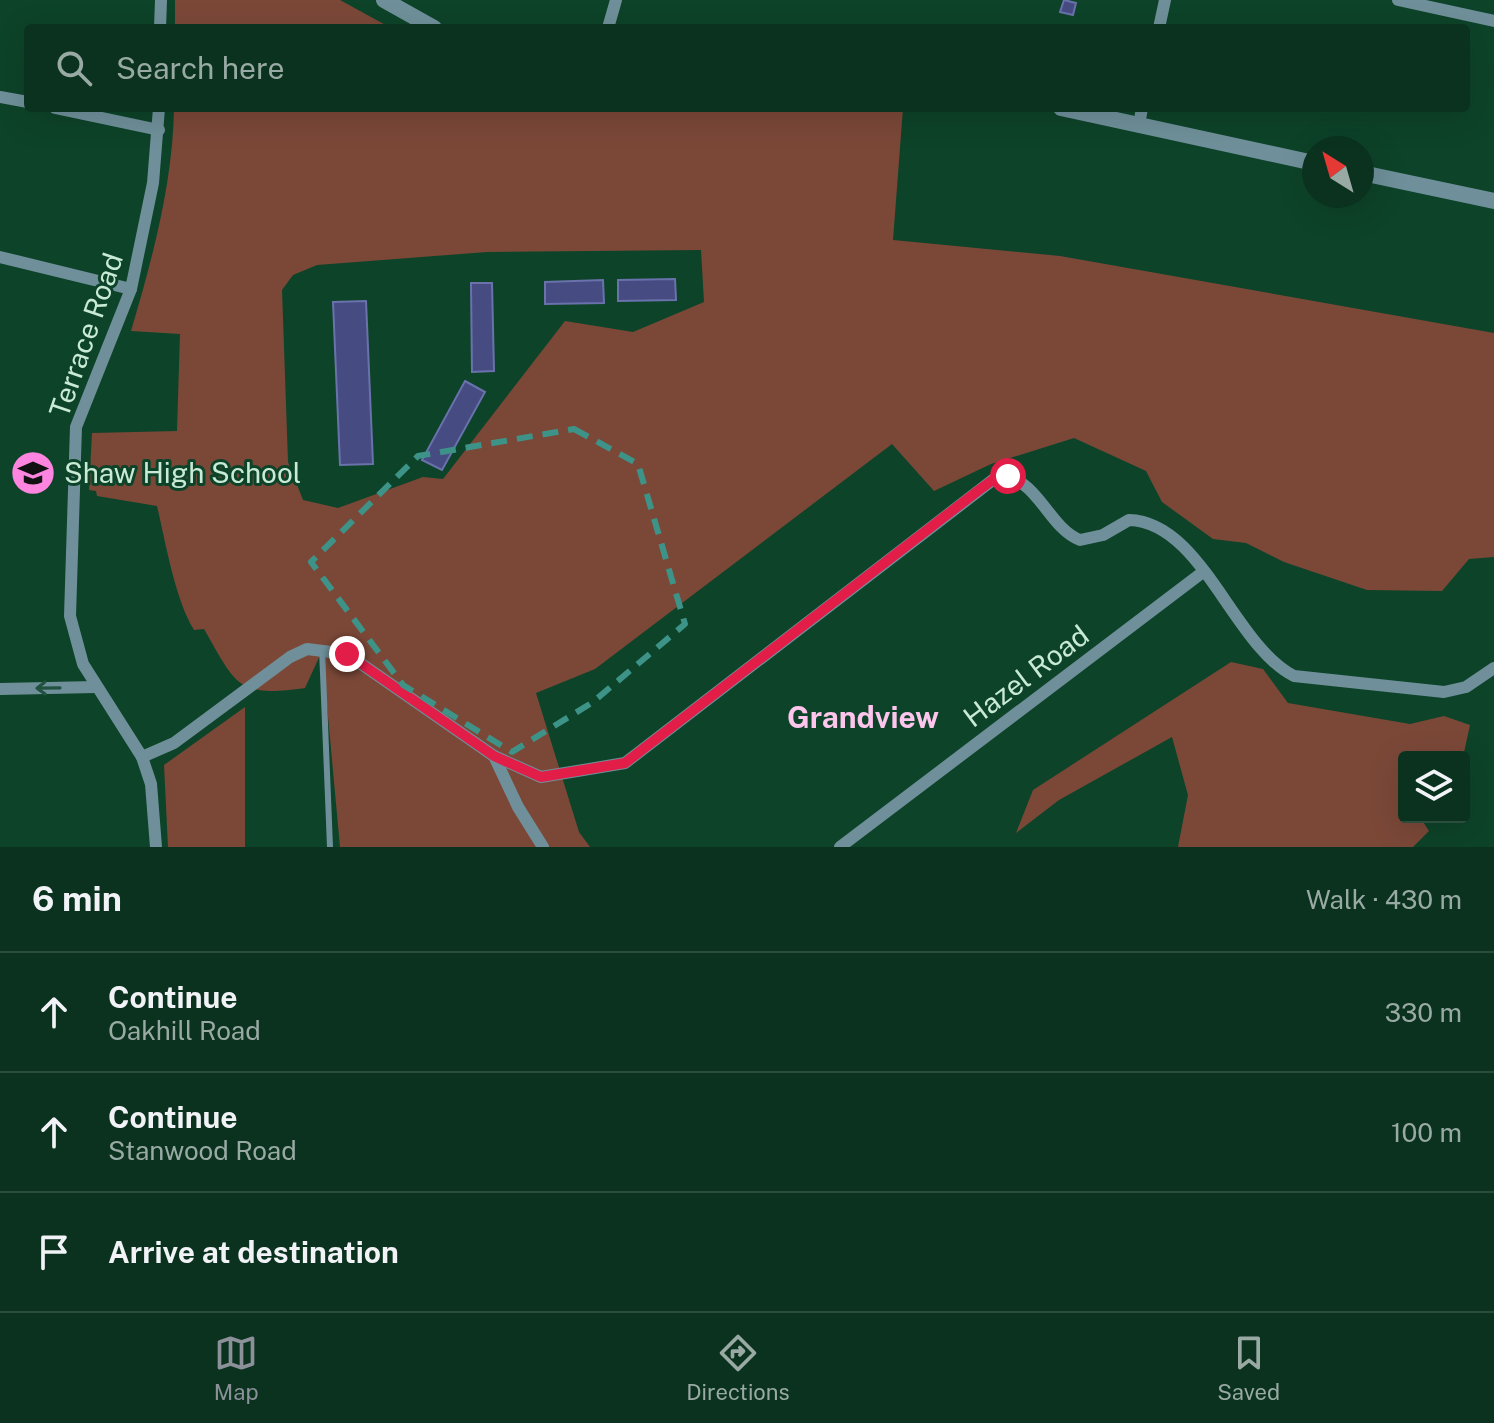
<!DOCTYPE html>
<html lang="en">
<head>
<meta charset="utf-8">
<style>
  body { margin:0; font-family:"Public Sans",sans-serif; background:#183e2c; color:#f1f3f6 }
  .controls { position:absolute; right:24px; bottom:24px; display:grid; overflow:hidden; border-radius:8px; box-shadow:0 8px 32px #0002 }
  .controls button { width:72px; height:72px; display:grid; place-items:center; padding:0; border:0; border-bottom:2px solid #2a4d3d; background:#0a321f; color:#f1f3f6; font:40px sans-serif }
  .compass { position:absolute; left:1302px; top:136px; width:72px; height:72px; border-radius:50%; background:#0a321f; box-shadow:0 8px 32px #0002; rotate:323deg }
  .stop { position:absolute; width:24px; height:24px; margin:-18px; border:6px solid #e11d48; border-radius:50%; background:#fff }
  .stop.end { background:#e11d48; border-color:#fff; box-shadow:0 2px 8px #0008 }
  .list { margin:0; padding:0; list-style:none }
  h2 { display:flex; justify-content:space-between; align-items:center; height:104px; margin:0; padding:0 32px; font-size:34px }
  h2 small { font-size:26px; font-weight:400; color:#99aaa4 }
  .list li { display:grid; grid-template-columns:52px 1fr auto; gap:24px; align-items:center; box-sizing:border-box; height:120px; padding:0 32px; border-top:2px solid #2a4d3d }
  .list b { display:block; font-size:30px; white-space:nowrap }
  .list p { margin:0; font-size:26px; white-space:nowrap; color:#99aaa4 }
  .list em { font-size:26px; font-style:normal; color:#99aaa4 }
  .icon { flex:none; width:44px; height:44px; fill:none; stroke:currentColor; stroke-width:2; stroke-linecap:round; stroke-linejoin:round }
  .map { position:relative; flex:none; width:1494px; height:847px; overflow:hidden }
  .search { position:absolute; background:#0a321f; box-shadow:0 8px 32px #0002; left:24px; right:24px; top:24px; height:88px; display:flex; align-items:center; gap:20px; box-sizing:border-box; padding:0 28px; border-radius:8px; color:#99aaa4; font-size:30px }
  .sheet { height:464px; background:#0a321f }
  nav { display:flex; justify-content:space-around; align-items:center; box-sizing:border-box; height:112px; border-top:2px solid #2a4d3d; background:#0a321f; font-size:22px; color:#99aaa4 }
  nav a { display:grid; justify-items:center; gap:4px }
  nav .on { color:#8c9099 }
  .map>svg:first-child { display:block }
</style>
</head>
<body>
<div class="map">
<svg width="1494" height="847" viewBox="0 0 1494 847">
  <rect width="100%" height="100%" fill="#0d4329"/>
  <g fill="#7b4838" fill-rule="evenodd">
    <polygon points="175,0 340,0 391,28 175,28"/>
    <path d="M174 108H903L893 240 1060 256 1494 333V557L1469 559 1442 591 1367 590 1284 562 1246 543 1213 539 1162 502 1146 471 1074 438 991 464 934 491 892 444 595 669 536 693 579 832 590 847H340L322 651 305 688C236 698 236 684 204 629L194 630C175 599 166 544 157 506L97 496 96 491 89 490 92 433 177 431 180 334 131 331C152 260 173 183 174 108ZM701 250 704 302 633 332 565 321 443 479 423 477 338 508 303 500 288 462 282 290 293 275 317 265 487 252Z"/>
    <polygon points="1231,662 1263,669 1288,703 1410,724 1444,716 1470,725 1463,757 1404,757 1404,817 1420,817 1429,831 1413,847 1178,847 1188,795 1172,737 1059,800 1016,833 1033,790"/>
    <polygon points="245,707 245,847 168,847 164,765"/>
  </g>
  <g fill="#464b82" stroke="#6a72ac" stroke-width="2">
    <polygon points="1064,0 1076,3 1073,15 1060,12"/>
    <polygon points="675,279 676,300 618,301 618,280"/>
    <polygon points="603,280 604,303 545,304 545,282"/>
    <polygon points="471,283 492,283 494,371 472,372"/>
    <polygon points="366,301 373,464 340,465 333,302"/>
    <polygon points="465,381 485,392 442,470 422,460"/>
  </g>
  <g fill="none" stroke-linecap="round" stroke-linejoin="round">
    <polyline stroke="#6f909a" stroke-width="6" points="322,649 330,847"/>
    <g stroke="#6f909a" stroke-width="12">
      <polyline points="1398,0 1494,21"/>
      <polyline points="160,28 161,0"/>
      <polyline points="608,28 616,0"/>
      <polyline points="1159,28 1165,0"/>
      <polyline points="0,97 28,102"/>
      <polyline points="55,108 159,130"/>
      <polyline points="1139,125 1142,108"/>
      <polyline points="0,257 131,289"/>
      <polyline points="0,689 96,687"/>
      <path d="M494 756 541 777 625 763 994 479C1036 469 1045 526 1080 540L1103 535 1129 520C1202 522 1233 645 1294 676L1444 692 1466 687 1494 668"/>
      <polyline points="142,757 174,743 290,657 307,649 347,654 494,756 518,807 543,847"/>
      <polyline points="156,847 151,784 142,757 83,664 70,616 76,427 131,289 153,183 159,108"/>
      <polyline points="840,847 1203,572"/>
    </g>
    <g stroke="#6f909a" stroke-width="16">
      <polyline points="384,0 434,28"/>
      <polyline points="1061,108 1314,163"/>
      <polyline points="1362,173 1494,201"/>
    </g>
  </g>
  <defs><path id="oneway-shaft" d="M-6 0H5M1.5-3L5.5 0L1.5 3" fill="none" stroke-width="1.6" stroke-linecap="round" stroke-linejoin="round" transform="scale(2)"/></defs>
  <use stroke="#215240" href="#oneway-shaft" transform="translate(48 688) rotate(179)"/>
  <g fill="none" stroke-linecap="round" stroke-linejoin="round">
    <polyline stroke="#e11d48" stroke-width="10" points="347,654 494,756 541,777 625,763 979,490 994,479 1008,476"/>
  </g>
  <path fill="none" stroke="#3e9388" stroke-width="6" stroke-dasharray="16 10" stroke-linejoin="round" d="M574 429 638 464 685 624 593 702 512 752 403 685 311 562 418 456Z"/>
  <defs>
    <g id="school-disc" transform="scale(2.3)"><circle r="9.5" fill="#fe85df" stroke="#0d4329"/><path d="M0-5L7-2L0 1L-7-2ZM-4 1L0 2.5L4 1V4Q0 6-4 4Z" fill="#111"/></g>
  </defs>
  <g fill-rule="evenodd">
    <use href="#school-disc" x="33" y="473"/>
  </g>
  <g text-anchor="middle" stroke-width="6" stroke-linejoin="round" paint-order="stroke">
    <g font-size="28" fill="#c9ead5" stroke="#0d4329">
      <text transform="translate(86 335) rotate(-71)" y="10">Terrace Road</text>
      <text transform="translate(1026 676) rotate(-37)" y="10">Hazel Road</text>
    </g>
    <g font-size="28" fill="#c9ead5" stroke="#0d4329" text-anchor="start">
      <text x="64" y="483">Shaw High School</text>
    </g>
    <g font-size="30" font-weight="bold" fill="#fec6ed" stroke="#0d4329">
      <text x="863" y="728">Grandview</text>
    </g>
  </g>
</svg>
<div class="controls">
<button><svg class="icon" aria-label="layers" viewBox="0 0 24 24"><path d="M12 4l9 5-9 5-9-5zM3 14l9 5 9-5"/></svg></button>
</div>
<svg class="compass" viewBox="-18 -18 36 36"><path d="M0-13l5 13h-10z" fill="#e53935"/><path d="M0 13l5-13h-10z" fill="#99aaa4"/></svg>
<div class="stop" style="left:1008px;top:476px"></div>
<div class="stop end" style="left:347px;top:654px"></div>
<div class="search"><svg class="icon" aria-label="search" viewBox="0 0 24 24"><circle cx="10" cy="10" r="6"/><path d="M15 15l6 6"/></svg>Search here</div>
</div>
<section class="sheet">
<h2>6 min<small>Walk · 430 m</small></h2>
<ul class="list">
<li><svg class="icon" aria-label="ahead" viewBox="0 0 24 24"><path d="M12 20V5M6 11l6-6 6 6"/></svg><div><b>Continue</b><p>Oakhill Road</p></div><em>330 m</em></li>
<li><svg class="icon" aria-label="ahead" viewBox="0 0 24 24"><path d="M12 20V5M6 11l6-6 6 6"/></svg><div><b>Continue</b><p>Stanwood Road</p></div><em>100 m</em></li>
<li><svg class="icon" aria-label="arrive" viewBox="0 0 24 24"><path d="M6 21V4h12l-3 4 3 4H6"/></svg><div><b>Arrive at destination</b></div></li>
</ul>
</section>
<nav>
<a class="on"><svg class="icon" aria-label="map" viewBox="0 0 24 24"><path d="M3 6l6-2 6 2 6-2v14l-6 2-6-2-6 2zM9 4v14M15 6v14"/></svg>Map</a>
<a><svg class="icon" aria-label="directions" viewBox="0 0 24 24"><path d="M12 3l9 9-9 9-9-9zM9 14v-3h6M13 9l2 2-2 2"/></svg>Directions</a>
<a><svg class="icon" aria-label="saved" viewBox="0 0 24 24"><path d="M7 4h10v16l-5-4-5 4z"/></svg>Saved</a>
</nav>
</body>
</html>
